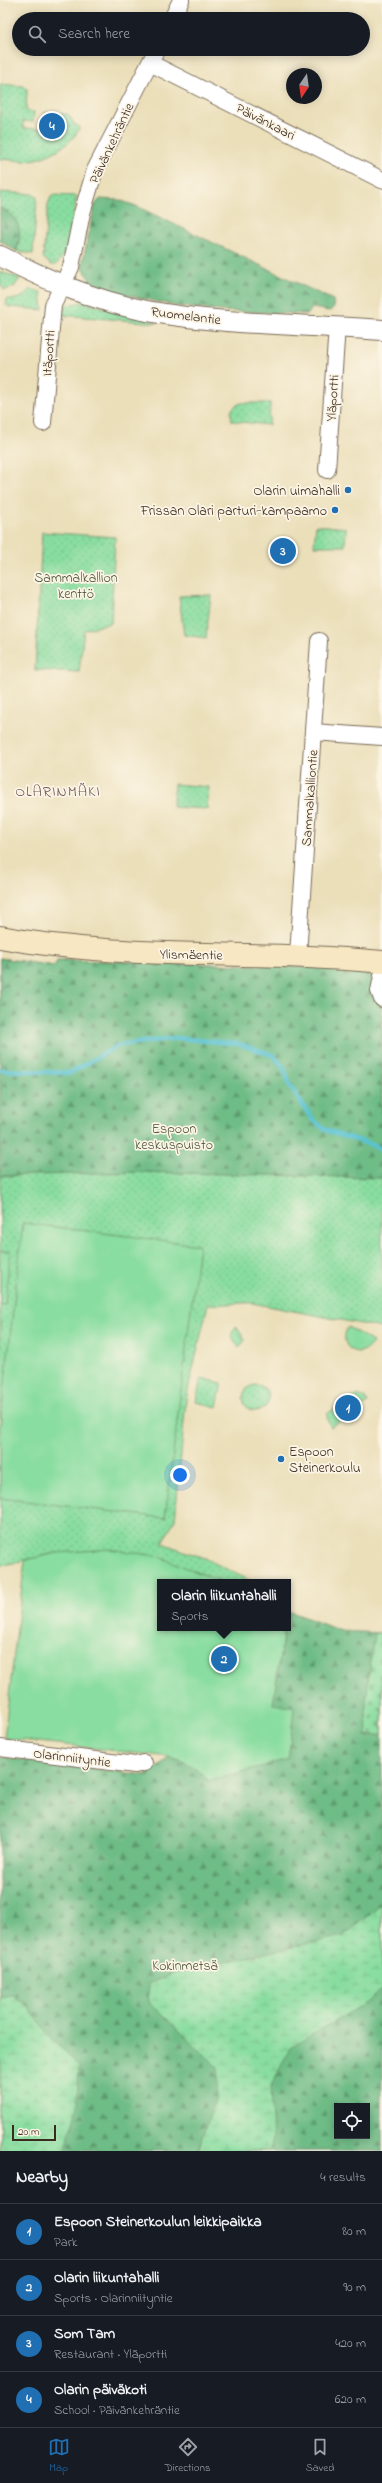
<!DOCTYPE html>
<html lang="en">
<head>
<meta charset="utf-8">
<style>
  body { margin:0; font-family:"Indie Flower",sans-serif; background:#242831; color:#f1f3f6 }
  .controls { position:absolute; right:12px; bottom:12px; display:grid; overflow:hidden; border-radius:0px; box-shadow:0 2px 10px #0003 }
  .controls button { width:36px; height:36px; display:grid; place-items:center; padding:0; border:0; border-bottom:1px solid #363941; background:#171b24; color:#f1f3f6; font:20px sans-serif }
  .compass { position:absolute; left:286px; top:68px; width:36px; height:36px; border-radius:50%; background:#171b24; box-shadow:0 2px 10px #0003; rotate:193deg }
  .scale { position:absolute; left:12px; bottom:10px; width:44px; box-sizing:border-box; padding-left:4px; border:2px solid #3b2a1e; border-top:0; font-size:11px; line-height:14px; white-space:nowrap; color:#3b2a1e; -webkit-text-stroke:3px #fcf5e5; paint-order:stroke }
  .you { position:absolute; left:180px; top:1475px; width:14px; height:14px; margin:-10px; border:3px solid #fff; border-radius:50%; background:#1a73e8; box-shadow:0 0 0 6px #1a73e833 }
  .badge { display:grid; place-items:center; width:26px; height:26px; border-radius:50%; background:#1f6fb2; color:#fff; font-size:13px; font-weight:700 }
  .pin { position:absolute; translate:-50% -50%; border:2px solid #fff; box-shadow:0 1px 4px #0006 }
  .popup { position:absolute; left:157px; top:1579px; width:134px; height:52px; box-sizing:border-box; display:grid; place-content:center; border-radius:0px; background:#171b24; filter:drop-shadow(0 1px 3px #0005); font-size:13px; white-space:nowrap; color:#9ea1a6 }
  .popup b { font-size:15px; color:#f1f3f6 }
  .popup::after { content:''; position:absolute; left:50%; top:100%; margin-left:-8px; border:8px solid transparent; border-top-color:#171b24 }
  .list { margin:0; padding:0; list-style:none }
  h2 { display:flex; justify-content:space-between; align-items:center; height:52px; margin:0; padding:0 16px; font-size:17px }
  h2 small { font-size:13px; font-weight:400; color:#9ea1a6 }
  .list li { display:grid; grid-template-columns:26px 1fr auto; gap:12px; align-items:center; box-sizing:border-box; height:56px; padding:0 16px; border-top:1px solid #363941 }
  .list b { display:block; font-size:15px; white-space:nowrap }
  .list p { margin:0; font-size:13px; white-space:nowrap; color:#9ea1a6 }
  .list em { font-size:13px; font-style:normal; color:#9ea1a6 }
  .icon { flex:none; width:22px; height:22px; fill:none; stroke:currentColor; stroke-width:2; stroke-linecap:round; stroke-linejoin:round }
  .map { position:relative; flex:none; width:382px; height:2151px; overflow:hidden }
  .search { position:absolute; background:#171b24; box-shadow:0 2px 10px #0003; left:12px; right:12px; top:12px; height:44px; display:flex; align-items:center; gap:10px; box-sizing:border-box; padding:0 14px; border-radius:22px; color:#9ea1a6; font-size:15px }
  .sheet { height:276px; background:#171b24 }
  nav { display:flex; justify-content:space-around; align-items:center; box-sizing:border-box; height:56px; border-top:1px solid #363941; background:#171b24; font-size:11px; color:#9ea1a6 }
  nav a { display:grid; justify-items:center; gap:2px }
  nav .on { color:#1f6fb2 }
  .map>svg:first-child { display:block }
</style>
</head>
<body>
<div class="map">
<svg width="382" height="2151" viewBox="0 0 382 2151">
  <defs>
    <pattern id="grass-dots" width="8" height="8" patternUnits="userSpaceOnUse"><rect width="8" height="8" fill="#89dda0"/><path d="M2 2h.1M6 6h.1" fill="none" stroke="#77be89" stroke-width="1.8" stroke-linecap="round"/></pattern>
    <pattern id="forest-firs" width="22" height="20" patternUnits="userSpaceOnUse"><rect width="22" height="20" fill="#6ebc86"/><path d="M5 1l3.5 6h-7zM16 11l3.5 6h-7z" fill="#5c996d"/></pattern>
    <pattern id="wetland-marsh" width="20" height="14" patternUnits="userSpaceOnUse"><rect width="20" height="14" fill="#89dda0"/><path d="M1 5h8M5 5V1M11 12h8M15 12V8" fill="none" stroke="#77be89"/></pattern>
    <pattern id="cemetery-stones" width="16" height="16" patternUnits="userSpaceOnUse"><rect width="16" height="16" fill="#89dda0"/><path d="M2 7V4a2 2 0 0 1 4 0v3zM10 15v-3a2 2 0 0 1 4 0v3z" fill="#77be89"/></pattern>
  </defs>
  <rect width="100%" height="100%" fill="#fcf5e5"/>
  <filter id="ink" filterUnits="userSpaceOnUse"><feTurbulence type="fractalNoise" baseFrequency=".025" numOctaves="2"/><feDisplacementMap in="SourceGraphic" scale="8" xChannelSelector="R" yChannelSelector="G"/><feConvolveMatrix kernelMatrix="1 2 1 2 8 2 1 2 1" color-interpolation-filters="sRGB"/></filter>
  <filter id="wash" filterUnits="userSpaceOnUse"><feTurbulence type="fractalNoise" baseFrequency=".012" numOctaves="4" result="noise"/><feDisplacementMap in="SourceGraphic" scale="16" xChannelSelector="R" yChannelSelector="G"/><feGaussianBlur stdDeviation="0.9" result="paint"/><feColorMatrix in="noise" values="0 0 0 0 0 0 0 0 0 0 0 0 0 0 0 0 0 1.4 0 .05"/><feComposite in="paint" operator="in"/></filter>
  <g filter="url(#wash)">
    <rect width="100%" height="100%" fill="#ebdfba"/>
    <g fill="url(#grass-dots)" stroke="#62845f">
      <path d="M0 84 23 86 27 89 26 111 34 112 33 122 23 121V128L44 129 45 113 68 114 75 125 80 127C71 146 46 159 25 161 17 161 8 159 0 159Z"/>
      <polygon points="0,192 32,194 37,197 33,254 16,251 19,244 8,211 0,208"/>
      <polygon points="52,195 77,196 67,251 56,265 52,265 43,258 48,204"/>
      <polygon points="0,272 20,278 14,287 4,290 0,284"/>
      <path d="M30 289 41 292 43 310 9 307 6 305 7 299C18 300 24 298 30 289Z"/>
      <polygon points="83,302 157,322 157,323 61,315 66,305"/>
      <path d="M241 403H270L269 425 232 421C230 410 231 407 241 403Z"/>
      <polygon points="316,525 346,528 345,546 314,546"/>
      <polygon points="42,532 115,537 111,623 84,630 79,672 35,670"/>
      <polygon points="211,595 206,638 184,635 179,596"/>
      <polygon points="174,784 209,787 207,809 173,807"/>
      <path d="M0 958 54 966 58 960 358 968 382 1006V1328L252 1303C237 1302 223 1306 208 1304L186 1399 175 1520 162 1543 204 1558 253 1582H222L195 1571 56 1553 0 1566Z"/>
      <polygon points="236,1326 245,1340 239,1348 231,1335"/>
      <polygon points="201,1378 222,1383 217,1407 196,1402"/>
      <circle cx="256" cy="1398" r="13"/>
      <polygon points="357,1395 364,1397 368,1403 331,1427 327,1419 328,1413"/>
    </g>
    <g fill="url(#forest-firs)" stroke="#547352" fill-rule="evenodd">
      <polygon points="100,199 119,200 136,206 333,300 334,307 330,311 312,308 308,314 223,311 176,306 106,290 90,281 82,265 95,205"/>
      <path d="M0 208C19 216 24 232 16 251L0 241Z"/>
      <polygon points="0,958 54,966 58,960 358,968 371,971 382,1006 382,1178 139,1172 0,1176"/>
      <path d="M289 1611 341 1631 382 1633V2151H0V1757L146 1775 170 1757C187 1762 197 1766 208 1781L273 1704 284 1628H288ZM337 2106H367V2136H337Z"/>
    </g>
    <g fill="url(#wetland-marsh)" stroke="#62845f">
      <polygon points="382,1904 382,1988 369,2001 290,2048 270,2088 273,2139 270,2151 198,2151 216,2097 218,2067 149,2002 148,1984 175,1973 343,1936"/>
      <polygon points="12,1995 27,2005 48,2034 79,2067 76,2115 65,2151 0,2151 0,1997"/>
    </g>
    <polygon fill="url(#cemetery-stones)" stroke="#62845f" points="374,1633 382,1633 382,1735 367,1735 366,1701"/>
    <g fill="#89dda0" stroke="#62845f">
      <polygon points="23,1223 199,1245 165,1518 0,1498 0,1426"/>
      <polygon points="0,1251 10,1251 5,1305 0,1305"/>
      <path d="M348 1327 373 1342C360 1363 336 1347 348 1327Z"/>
      <path d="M110 1549 157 1556 222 1582H160V1628H284L273 1704 294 1708 288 1759 208 1781C197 1766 187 1762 170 1757L4 1738 25 1560 56 1553Z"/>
    </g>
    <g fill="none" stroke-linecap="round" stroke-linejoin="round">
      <polyline stroke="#58c2d4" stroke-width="4.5" points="0,1070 70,1073 119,1045 177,1038 239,1044 273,1055 284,1068 290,1086 313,1120 326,1130 376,1146 382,1151"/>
    </g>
  </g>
  <g filter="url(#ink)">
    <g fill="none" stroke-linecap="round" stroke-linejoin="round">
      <g stroke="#796955" stroke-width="18">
        <g id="minor">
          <polyline points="172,19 181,0"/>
          <polyline points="150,63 382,180"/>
          <polyline points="43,423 53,305 71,267 82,213 95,170 157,49"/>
          <polyline points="327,470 337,326"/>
          <polyline points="313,732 382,737"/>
          <polyline points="298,955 319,641"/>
          <polyline points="382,976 379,991 382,999"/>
          <polyline points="0,1748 135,1765 144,1763"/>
        </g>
      </g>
      <g stroke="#796955" stroke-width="22">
        <path id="tertiary" d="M0 256C47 280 94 301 147 311 224 325 304 324 382 330"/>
      </g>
      <g stroke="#796955" stroke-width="24">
        <path id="secondary" d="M0 937C128 961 254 949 382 962"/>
      </g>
      <use href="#minor" stroke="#fff" stroke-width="16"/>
      <use href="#tertiary" stroke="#fff" stroke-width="20"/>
      <use href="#secondary" stroke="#f7e8c3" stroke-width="22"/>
    </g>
  </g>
  <g fill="#1f6fb2" stroke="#fcf5e5" stroke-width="1.5">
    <circle cx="348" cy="490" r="4"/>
    <circle cx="335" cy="510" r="4"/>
    <circle cx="281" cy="1459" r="4"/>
  </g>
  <g text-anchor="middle" stroke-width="3.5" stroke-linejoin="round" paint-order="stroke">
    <g font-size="14" fill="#3b2a1e" stroke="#fcf5e5">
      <text transform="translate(266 121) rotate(27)" y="5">Päivänkaari</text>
      <text transform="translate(111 143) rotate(-65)" y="5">Päivänkehräntie</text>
      <text transform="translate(186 315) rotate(7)" y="5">Ruomelantie</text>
      <text transform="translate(48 353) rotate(-86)" y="5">Itäportti</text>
      <text transform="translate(332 398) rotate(-86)" y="5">Yläportti</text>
      <text transform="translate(309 798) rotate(-86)" y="5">Sammalkalliontie</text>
      <text transform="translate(191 954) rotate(1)" y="5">Ylismäentie</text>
      <text transform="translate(72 1757) rotate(7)" y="5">Olarinniityntie</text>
    </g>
    <g font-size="14" fill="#3b2a1e" stroke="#fcf5e5" text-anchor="end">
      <text x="340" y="495">Olarin uimahalli</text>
      <text x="327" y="515">Frissan Olari parturi-kampaamo</text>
      <text x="289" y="1456" text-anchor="start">Espoon<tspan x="289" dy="16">Steinerkoulu</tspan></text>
    </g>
    <g font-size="14" fill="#4e573e" stroke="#fcf5e5">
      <text x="76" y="582">Sammalkallion<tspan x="76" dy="16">kenttö</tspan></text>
      <text x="174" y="1133">Espoon<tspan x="174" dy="16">keskuspuisto</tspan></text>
      <text x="185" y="1970">Kokinmetsä</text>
    </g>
    <g font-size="15" letter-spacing="1" fill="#715a5f" stroke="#fcf5e5">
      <text x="58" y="796">OLARINMÄKI</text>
    </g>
  </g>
</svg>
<div class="controls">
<button><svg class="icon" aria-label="locate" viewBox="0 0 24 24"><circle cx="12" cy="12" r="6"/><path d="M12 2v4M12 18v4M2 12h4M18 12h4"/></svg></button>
</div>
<svg class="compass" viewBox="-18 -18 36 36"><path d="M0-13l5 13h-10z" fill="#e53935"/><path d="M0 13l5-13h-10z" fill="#9ea1a6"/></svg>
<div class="scale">20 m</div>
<div class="you"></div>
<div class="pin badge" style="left:348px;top:1408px">1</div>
<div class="pin badge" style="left:224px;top:1659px">2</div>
<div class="popup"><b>Olarin liikuntahalli</b>Sports</div>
<div class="pin badge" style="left:283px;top:551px">3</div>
<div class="pin badge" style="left:52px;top:126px">4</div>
<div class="search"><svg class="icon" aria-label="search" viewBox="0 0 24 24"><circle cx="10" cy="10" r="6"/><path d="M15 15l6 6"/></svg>Search here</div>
</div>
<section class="sheet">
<h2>Nearby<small>4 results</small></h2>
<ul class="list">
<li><span class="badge">1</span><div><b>Espoon Steinerkoulun leikkipaikka</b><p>Park</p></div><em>80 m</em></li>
<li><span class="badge">2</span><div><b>Olarin liikuntahalli</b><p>Sports · Olarinniityntie</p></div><em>90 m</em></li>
<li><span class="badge">3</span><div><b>Som Tam</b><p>Restaurant · Yläportti</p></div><em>420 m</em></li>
<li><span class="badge">4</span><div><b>Olarin päiväkoti</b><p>School · Päivänkehräntie</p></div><em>620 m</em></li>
</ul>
</section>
<nav>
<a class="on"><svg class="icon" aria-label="map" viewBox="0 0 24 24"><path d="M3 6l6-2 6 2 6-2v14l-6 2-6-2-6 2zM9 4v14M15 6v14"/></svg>Map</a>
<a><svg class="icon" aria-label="directions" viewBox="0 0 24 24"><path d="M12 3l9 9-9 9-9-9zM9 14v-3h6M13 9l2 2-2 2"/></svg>Directions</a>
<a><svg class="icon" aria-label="saved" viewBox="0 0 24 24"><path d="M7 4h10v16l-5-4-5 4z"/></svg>Saved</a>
</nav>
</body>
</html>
